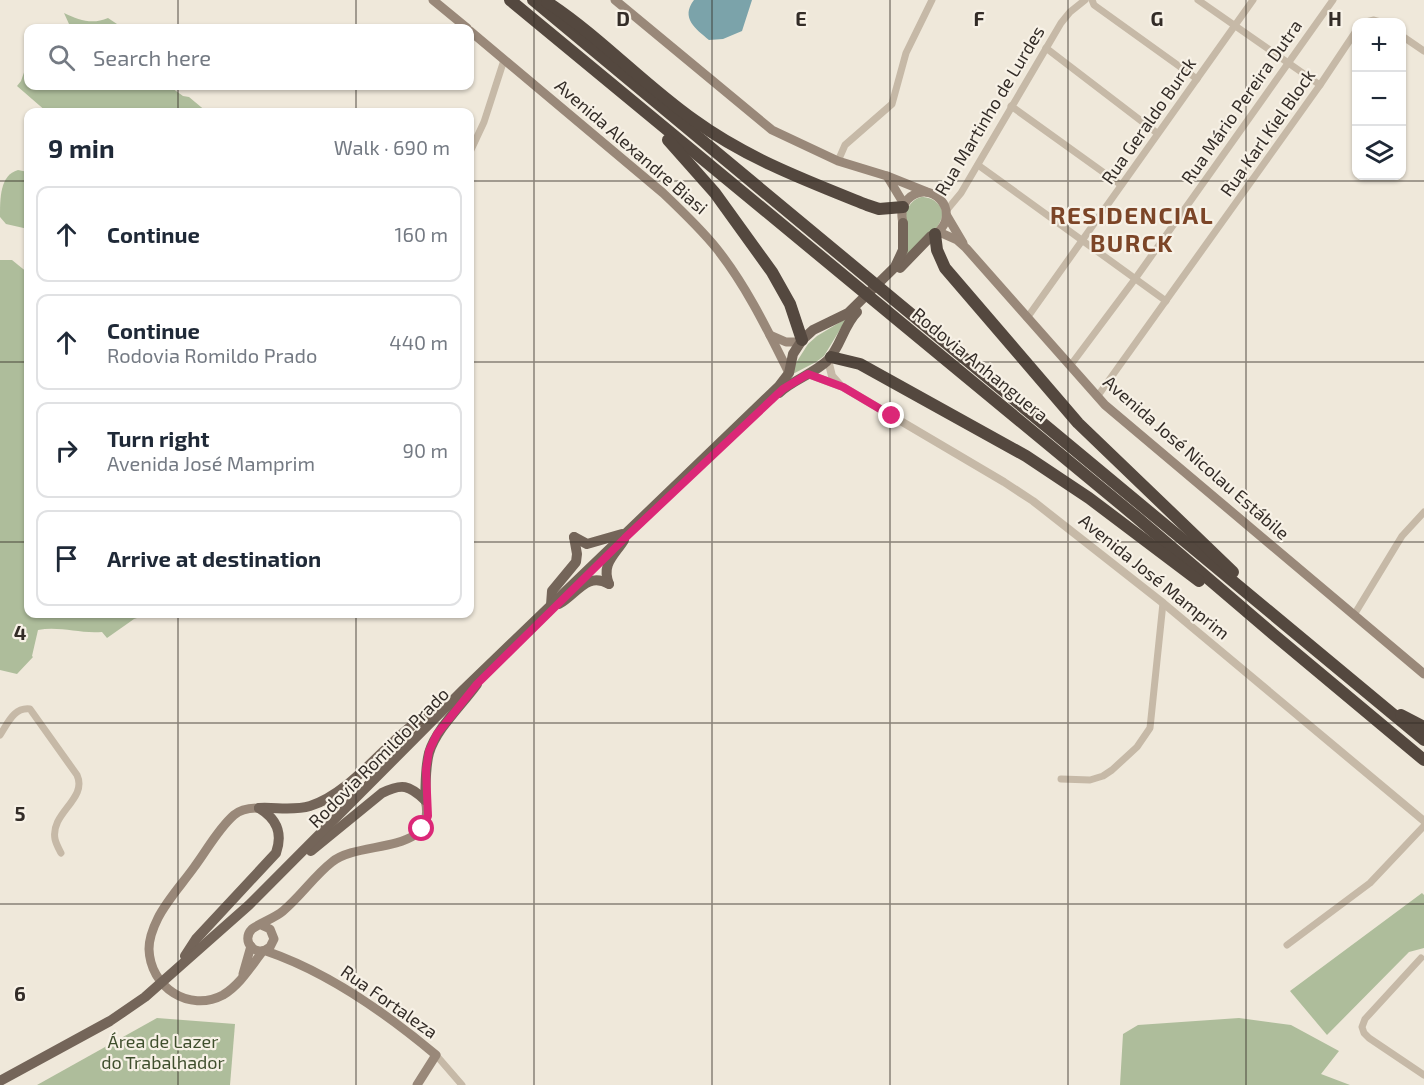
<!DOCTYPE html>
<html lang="en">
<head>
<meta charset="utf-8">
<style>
  body { margin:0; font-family:"Exo 2",sans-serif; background:#f2f2f3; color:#1f2937 }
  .controls { position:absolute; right:18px; top:18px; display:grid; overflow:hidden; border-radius:12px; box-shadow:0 2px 4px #0004 }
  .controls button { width:54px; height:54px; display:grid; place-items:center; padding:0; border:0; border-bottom:2px solid #e0e1e3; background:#fff; color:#1f2937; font:30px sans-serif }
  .stop { position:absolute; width:18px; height:18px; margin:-14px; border:4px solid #db2777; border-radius:50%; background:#fff }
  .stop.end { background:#db2777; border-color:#fff; box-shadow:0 2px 6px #0008 }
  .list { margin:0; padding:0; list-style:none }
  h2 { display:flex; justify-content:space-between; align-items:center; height:78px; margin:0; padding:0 24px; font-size:26px }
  h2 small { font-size:20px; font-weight:400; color:#747a83 }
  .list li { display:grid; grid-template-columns:39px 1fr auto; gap:18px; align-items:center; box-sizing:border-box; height:96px; margin:0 12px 12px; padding:0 12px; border:2px solid #e0e1e3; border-radius:12px }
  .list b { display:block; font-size:22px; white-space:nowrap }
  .list p { margin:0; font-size:20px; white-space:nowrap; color:#747a83 }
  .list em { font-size:20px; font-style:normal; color:#747a83 }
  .icon { flex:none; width:33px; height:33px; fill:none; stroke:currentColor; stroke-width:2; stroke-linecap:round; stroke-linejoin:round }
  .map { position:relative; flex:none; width:1424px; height:1085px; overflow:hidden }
  .search { position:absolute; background:#fff; box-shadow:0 2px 4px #0004; left:24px; top:24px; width:450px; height:66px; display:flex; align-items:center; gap:15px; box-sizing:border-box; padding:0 21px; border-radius:12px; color:#747a83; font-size:22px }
  .panel { position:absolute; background:#fff; box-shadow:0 2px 4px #0004; left:24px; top:108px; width:450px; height:510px; border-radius:12px }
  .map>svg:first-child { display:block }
</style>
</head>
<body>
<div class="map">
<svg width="1424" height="1085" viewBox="0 0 1424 1085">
  <rect width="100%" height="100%" fill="#efe8da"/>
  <g fill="#aebd9b">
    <path d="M64 13C79 20 92 25 108 18L123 28H55L69 24Z"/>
    <polygon points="28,61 28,86 169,86 183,96 189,97 207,112 47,112 17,86 21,81"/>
    <path d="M18 170 28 172V229L6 224 0 217C0 198 0 175 18 170Z"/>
    <path d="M921 197C928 197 934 199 939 205 953 223 917 245 905 256 905 237 898 204 921 197Z"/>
    <path d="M0 260H12L28 273V614H149L134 619 107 638 102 632C80 634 60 626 38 630L32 656 33 657 17 674 0 670Z"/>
    <polygon points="847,318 824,356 816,362 787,377 808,344 817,336"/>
    <polygon points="1422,893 1424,895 1424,948 1409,952 1327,1035 1290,991"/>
    <polygon points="157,1018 235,1024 230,1085 37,1085"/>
    <polygon points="1239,1018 1291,1025 1339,1051 1321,1074 1350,1085 1120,1085 1123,1034 1138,1025"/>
  </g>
  <path fill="#7ba3aa" d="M694 0H752L742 31 723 39 709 40C696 29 680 18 694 0Z"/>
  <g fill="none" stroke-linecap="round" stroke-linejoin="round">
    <g stroke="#c6b9a7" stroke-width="7">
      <polyline points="1092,0 1094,5 1197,79"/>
      <polyline points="1198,0 1320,85"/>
      <polyline points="1366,22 1374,20 1381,22"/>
      <polyline points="1402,36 1424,51"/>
      <polyline points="1046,48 1157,133"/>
      <polyline points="1011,106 1121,185"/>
      <polyline points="470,152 484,122 504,60"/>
      <polyline points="838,161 845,145 892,104 906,53 932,0"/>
      <polyline points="978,165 1166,301"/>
      <polyline points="946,211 961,193 1061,23 1070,12 1085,0"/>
      <polyline points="1027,318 1253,0"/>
      <polyline points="1070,366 1135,279 1333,0"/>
      <polyline points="1097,397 1320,85 1356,31"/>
      <polyline points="1354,615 1402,536 1424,512"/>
      <path d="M0 735C8 723 14 707 30 709L77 775C88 799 50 813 55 839 56 844 59 849 61 853"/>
      <polyline points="1061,779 1090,780 1103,776 1112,770 1137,747 1150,728 1163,603"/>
      <polyline points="1287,945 1370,883 1424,826"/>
      <polyline points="1421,958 1365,1019 1362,1027 1364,1033 1369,1038 1424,1075"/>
      <polyline points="436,1055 462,1085"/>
    </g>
    <g stroke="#c6b9a7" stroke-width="8">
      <polyline points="828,360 832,376 840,385"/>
      <polyline points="808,374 843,387 1004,482 1033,501 1163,603 1424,821"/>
    </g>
    <g stroke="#998879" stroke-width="9">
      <polyline points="433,0 467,28"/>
      <polyline points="615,0 772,130 838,161 887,176 927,192"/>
      <path d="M470 31 663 193C682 211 701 229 717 249 747 287 768 331 789 373"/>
      <polyline points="887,176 904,204"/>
      <polyline points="947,216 963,243"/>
      <path d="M903 223C901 215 901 207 907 200 929 176 964 211 936 234"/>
      <polyline points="939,232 957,240 966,248 1105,405 1424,674"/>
      <polyline points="770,335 786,342 801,342"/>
      <path d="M259 808C250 808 241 809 234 815 218 829 207 850 195 866 183 883 167 900 158 918 153 928 149 938 149 949 150 987 189 1013 223 995 240 985 251 966 263 951"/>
      <path d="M261 925 270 929 274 939 270 947C256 959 240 941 252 929 258 924 275 918 283 911 301 896 314 876 332 862 360 839 439 856 425 800"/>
      <path d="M266 951C328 972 386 1013 436 1055L417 1085"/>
      <polyline points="243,974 251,946"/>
    </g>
    <g stroke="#746559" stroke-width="10">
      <polyline points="900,268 931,236"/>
      <path d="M779 393C793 380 813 374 827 361 841 347 843 326 857 312"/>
      <polyline points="574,537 587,544 622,534"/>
      <path d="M609 584C601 564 614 556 624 540"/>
      <path d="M559 604C577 594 587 571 609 584"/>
      <polyline points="551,605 552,591 576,562 577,554 574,537"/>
      <path d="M425 800C426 784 425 768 429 753 436 729 462 705 477 684"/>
      <path d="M259 808C276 807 293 811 310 806 349 794 382 748 414 724 421 718 430 715 438 710"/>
      <path d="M311 851 382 793C402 783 409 785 425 800"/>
      <path d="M185 956 196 939 276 853C283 833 277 819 259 808"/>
      <polyline points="0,1081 110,1021 145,997 249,905 463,690 779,386 789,373 793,354 802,340 813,330 848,313 895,267 903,250 903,223"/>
    </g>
    <g stroke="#54483f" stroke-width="12">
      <polyline points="510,0 1135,516 1273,634 1424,760"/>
      <polyline points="533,0 1424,740"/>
      <path d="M547 2C599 36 643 84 694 120 746 158 807 181 867 205L879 209 903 207"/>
      <polyline points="668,140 715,193 772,272 790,304 802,340"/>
      <polyline points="935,234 937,250 945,268 1078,423 1233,572"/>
      <polyline points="831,357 860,364 1026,456 1089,498 1199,581"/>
      <polyline points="1401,715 1424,727"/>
    </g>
  </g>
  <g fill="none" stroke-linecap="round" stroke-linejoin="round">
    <polyline stroke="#db2777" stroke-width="8" points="422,829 428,816 426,770 429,751 437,734 477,684 625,538 783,389 808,374 843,387 892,416"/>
  </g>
  <path fill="none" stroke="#332c27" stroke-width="1.5" stroke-opacity="0.55" d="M178 0V28M356 0V28M534 0V1085M712 0V1085M890 0V1085M1068 0V1085M1246 0V1085M178 86V112M356 86V112M0 181H28M470 181H1424M0 362H28M470 362H1424M0 542H28M470 542H1424M178 614V1085M356 614V1085M0 723H1424M0 904H1424"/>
  <g text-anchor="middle" stroke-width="4.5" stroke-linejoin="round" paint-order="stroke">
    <g font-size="18" fill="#332c27" stroke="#f7f1e6">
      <text transform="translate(1242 102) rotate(-55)" y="6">Rua Mário Pereira Dutra</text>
      <text transform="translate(990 111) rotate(-59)" y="6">Rua Martinho de Lurdes</text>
      <text transform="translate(1149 121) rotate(-55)" y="6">Rua Geraldo Burck</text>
      <text transform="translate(1268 133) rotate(-55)" y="6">Rua Karl Kiel Block</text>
      <text transform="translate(631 147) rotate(41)" y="6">Avenida Alexandre Biasi</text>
      <text transform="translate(980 365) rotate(39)" y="6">Rodovia Anhanguera</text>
      <text transform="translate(1196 458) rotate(41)" y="6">Avenida José Nicolau Estábile</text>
      <text transform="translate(1154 577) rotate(39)" y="6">Avenida José Mamprim</text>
      <text transform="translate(379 758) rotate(-45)" y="6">Rodovia Romildo Prado</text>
      <text transform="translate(389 1002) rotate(35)" y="6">Rua Fortaleza</text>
    </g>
    <g font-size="18" fill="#3f4f2d" stroke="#f7f1e6">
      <text x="163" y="1048">Área de Lazer<tspan x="163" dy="21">do Trabalhador</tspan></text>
    </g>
    <g font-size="24" font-weight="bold" letter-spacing="1.5" fill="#7c4527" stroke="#f7f1e6">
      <text x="1132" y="224">RESIDENCIAL<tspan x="1132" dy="28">BURCK</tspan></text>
    </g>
  </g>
  <g font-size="20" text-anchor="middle" font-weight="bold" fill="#332c27" stroke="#f7f1e6" stroke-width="4.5" stroke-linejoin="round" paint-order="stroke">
    <text x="623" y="26">D</text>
    <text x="801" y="26">E</text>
    <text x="979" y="26">F</text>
    <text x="1157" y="26">G</text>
    <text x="1335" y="26">H</text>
    <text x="20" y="640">4</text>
    <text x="20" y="821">5</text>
    <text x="20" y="1001">6</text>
  </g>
</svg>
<div class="controls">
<button>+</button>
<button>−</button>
<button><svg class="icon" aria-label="layers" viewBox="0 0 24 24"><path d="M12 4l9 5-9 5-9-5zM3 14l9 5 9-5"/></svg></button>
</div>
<div class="stop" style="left:422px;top:829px"></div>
<div class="stop end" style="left:892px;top:416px"></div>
<div class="search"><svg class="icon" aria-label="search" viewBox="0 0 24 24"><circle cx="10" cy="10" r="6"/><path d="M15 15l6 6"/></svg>Search here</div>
<section class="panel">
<h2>9 min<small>Walk · 690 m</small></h2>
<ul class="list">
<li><svg class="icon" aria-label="ahead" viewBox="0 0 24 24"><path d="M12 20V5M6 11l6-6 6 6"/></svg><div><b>Continue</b></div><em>160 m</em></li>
<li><svg class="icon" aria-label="ahead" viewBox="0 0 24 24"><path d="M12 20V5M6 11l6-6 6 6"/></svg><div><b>Continue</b><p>Rodovia Romildo Prado</p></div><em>440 m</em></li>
<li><svg class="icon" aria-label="right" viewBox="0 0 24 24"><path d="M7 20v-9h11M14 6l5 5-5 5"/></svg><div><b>Turn right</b><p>Avenida José Mamprim</p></div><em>90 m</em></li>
<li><svg class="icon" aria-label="arrive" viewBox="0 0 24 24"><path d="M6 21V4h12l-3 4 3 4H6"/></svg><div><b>Arrive at destination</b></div></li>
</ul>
</section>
</div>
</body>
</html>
